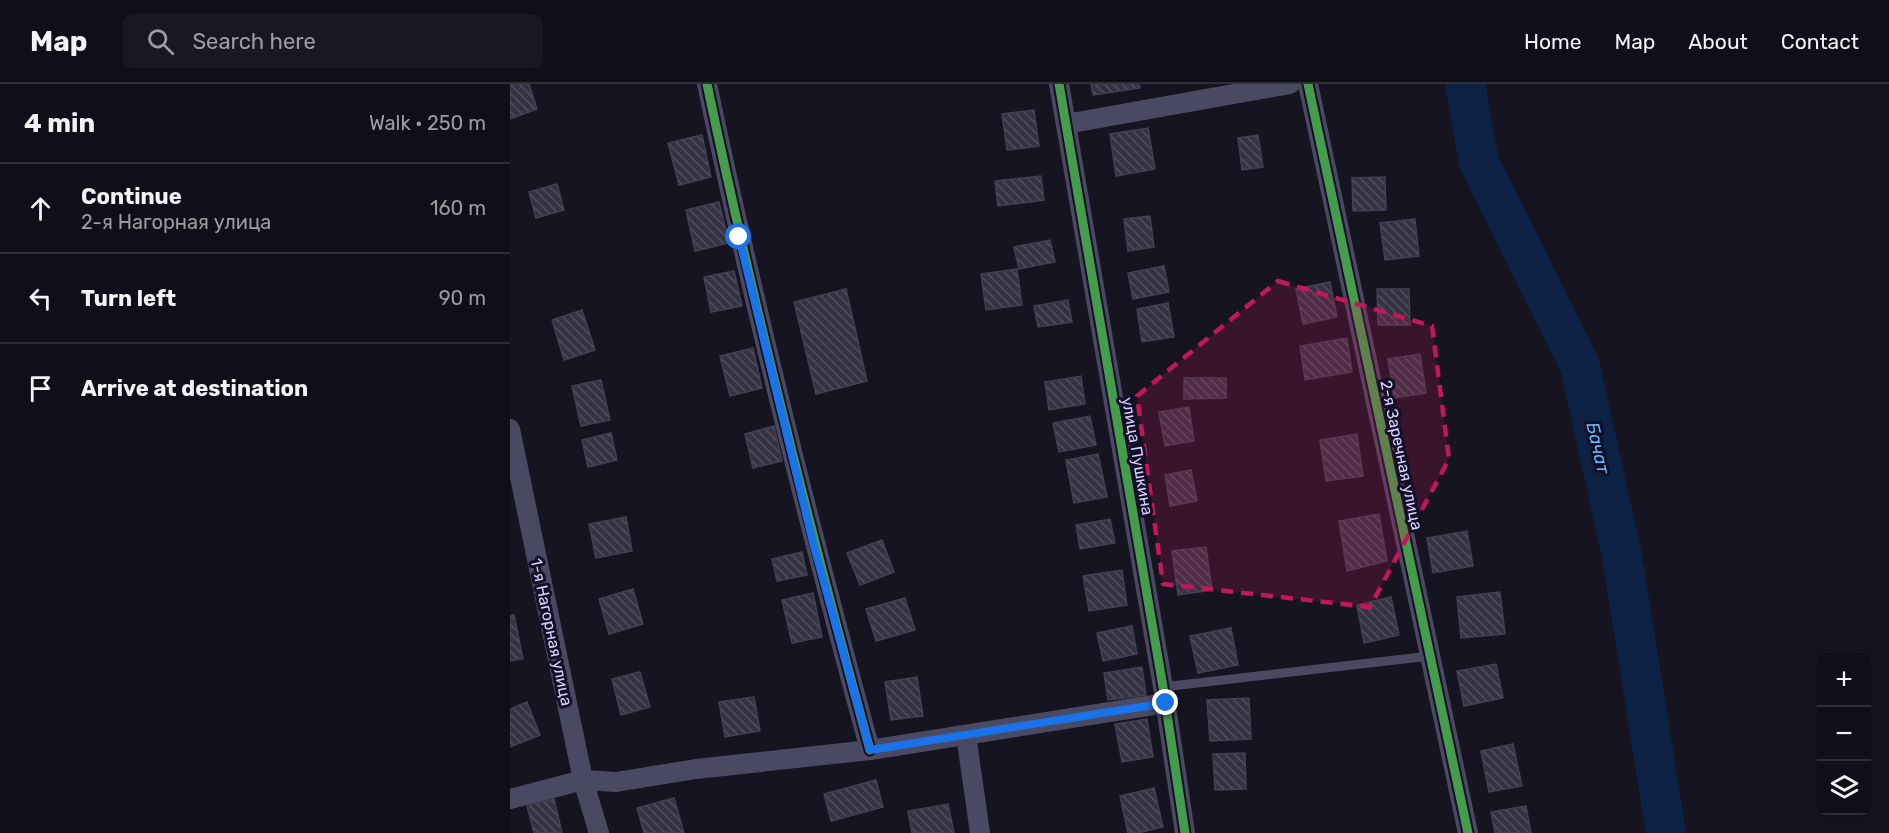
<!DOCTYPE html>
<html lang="en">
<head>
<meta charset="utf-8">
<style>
  body { margin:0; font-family:Rubik,sans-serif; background:#191822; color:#f1f3f6 }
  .controls { position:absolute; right:18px; bottom:18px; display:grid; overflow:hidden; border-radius:9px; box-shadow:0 3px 15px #0003 }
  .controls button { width:54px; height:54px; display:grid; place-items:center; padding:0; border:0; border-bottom:2px solid #302f38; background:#100f19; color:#f1f3f6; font:30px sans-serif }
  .stop { position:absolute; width:18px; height:18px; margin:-14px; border:4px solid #1a73e8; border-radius:50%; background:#fff }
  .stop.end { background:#1a73e8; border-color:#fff; box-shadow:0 2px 6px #0008 }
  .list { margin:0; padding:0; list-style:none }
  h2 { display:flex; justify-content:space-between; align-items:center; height:78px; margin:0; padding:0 24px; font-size:26px }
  h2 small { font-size:20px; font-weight:400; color:#9c9ca2 }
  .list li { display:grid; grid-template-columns:39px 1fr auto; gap:18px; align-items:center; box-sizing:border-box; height:90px; padding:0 24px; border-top:2px solid #302f38 }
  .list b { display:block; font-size:22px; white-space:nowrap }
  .list p { margin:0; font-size:20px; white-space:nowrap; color:#9c9ca2 }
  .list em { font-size:20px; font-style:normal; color:#9c9ca2 }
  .icon { flex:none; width:33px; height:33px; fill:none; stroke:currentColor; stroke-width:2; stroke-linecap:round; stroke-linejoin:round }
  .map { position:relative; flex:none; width:1379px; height:749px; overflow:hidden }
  header { display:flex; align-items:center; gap:36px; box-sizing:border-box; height:84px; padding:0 30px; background:#100f19; border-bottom:2px solid #302f38 }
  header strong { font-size:28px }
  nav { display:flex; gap:33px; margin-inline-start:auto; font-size:21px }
  .search { width:420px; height:54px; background:#191822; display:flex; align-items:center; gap:15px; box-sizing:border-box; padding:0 21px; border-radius:9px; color:#9c9ca2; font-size:22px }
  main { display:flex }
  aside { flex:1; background:#100f19 }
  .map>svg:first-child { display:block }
</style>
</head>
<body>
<header>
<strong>Map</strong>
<div class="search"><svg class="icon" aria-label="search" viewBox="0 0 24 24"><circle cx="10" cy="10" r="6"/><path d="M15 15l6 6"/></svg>Search here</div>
<nav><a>Home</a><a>Map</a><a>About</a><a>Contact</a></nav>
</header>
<main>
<aside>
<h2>4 min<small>Walk · 250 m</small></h2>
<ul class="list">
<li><svg class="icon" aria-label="ahead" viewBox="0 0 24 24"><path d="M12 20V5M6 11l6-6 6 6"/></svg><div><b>Continue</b><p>2-я Нагорная улица</p></div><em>160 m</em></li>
<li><svg class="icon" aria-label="left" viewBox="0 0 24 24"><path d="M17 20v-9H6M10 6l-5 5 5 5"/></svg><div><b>Turn left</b></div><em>90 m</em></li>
<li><svg class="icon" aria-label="arrive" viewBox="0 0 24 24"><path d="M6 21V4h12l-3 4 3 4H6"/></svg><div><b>Arrive at destination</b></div></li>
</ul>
</aside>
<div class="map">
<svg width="1379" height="749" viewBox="0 0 1379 749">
  <defs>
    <pattern id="building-back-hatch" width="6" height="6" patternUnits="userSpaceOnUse" patternTransform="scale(1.5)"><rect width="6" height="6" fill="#343243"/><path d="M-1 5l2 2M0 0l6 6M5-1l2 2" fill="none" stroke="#514f5f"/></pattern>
  </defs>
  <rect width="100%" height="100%" fill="#161421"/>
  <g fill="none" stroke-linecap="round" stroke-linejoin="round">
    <polyline stroke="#0d2144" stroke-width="40" points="955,0 969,78 1070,282 1112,472 1156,749"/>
  </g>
  <g fill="url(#building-back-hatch)" stroke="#433f54" stroke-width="1.5">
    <polygon points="0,0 19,0 27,25 0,35"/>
    <polygon points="581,0 629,0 630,4 583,11"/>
    <polygon points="524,26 529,62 497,66 492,30"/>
    <polygon points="638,44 645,85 606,92 600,50"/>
    <polygon points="192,51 201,93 169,101 158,59"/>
    <polygon points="748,51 753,83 732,86 728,54"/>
    <polygon points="531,92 534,116 488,122 485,97"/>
    <polygon points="875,93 876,126 843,127 842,94"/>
    <polygon points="47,100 54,126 26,134 19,108"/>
    <polygon points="209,118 219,159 185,167 176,126"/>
    <polygon points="640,132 644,163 618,167 614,135"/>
    <polygon points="905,135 909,172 875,176 870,139"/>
    <polygon points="540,156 545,178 509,185 504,163"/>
    <polygon points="654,182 659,208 623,215 618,189"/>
    <polygon points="507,185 512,221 476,226 471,190"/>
    <polygon points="224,187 232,222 201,228 194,193"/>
    <polygon points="820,198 827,233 793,240 786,205"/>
    <polygon points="336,205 357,297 306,310 284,218"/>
    <polygon points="867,205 899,205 900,241 868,241"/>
    <polygon points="558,216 562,238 528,243 524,222"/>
    <polygon points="658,219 664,253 632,258 627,225"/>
    <polygon points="72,226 85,266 54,276 42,236"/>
    <polygon points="837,254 842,288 795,296 790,262"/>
    <polygon points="243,264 252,304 220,312 210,272"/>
    <polygon points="910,270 916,309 884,314 878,275"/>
    <polygon points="571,292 575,320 539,326 535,298"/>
    <polygon points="674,294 716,294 716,314 674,315"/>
    <polygon points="91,296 100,336 71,342 62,302"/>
    <polygon points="679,323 684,357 655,362 649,328"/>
    <polygon points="580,332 586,361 549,368 543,339"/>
    <polygon points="264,342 272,377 243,384 235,350"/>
    <polygon points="101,349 107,376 78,383 72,356"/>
    <polygon points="847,350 853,392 816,397 810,356"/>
    <polygon points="588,370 597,413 564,419 556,376"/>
    <polygon points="681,386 687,417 660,422 655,391"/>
    <polygon points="869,430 877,477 837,487 829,437"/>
    <polygon points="116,433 122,467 86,474 79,440"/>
    <polygon points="600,435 605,459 570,465 566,441"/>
    <polygon points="957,447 963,482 923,489 917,454"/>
    <polygon points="372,456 384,488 350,501 337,469"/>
    <polygon points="696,463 702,506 668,511 662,467"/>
    <polygon points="292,468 297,491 267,497 262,475"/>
    <polygon points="612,486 617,521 579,527 573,492"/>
    <polygon points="123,505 133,540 99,550 89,515"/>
    <polygon points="990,508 995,550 951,554 947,513"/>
    <polygon points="303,509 312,553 282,559 272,516"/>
    <polygon points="881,513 889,551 854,559 847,521"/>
    <polygon points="395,514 405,546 366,557 356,525"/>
    <polygon points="4,531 13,575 0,577 0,532"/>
    <polygon points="622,542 627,570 593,577 587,549"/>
    <polygon points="721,544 728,581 688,589 680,552"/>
    <polygon points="986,580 993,614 954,622 947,587"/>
    <polygon points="632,583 636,611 598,616 594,589"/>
    <polygon points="130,588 140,623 111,631 102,595"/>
    <polygon points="407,593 413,632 381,636 375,598"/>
    <polygon points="244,613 250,647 215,653 209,618"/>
    <polygon points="739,614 741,655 700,657 697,616"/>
    <polygon points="17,618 30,651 0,663 0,625"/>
    <polygon points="637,635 643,673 612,678 605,640"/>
    <polygon points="1003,660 1012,702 979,708 971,667"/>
    <polygon points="735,669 736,705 705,706 703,670"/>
    <polygon points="366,696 373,723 321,737 314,710"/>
    <polygon points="644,704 653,743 628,749 618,749 610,712"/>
    <polygon points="164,714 174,749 134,749 127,724"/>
    <polygon points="44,715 52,749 24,749 17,722"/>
    <polygon points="438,720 444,749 402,749 398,727"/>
    <polygon points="1016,722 1021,749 985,749 981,728"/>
  </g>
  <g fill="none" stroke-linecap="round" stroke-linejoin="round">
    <polyline stroke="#4a4962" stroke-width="9" points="653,603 920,572"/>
    <g stroke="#4a4962" stroke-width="20">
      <path d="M197 0C244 224 300 445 360 666"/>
      <polyline points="549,0 653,603 675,749"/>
      <polyline points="798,0 958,749"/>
      <polyline points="556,40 780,0"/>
      <polyline points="0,345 73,696 89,749"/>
      <polyline points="456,651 470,749"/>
      <polyline points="0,715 73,696 106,698 186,685 360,666 656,619"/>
    </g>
    <g stroke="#130f26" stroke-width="13">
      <g id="cycleway">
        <path d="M197 0C244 224 300 445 360 666"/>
        <polyline points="549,0 653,603 675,749"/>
        <polyline points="798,0 958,749"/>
      </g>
    </g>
    <use href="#cycleway" stroke="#469c4c" stroke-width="9"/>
  </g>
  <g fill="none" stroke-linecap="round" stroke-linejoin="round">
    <polyline stroke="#1a73e8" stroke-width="8" points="229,153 304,462 360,666 656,619"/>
  </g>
  <path fill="#c2185b" fill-opacity="0.2" stroke="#c2185b" stroke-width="4.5" stroke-dasharray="12 8" stroke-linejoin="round" d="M768 197 922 242 939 375 860 523 653 500 627 312Z"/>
  <g text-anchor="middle" stroke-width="6" stroke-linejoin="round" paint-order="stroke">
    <g font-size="16" fill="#d9d4ff" stroke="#130f26">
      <text transform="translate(892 371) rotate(78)" y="6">2-я Заречная улица</text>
      <text transform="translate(628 372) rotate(80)" y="6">улица Пушкина</text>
      <text transform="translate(42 548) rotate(78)" y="6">1-я Нагорная улица</text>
    </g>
    <g font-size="18" font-style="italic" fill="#62b6ff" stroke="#130f26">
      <text transform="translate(1088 364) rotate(77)" y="6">Бачат</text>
    </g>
  </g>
</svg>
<div class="controls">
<button>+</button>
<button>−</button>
<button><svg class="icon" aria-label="layers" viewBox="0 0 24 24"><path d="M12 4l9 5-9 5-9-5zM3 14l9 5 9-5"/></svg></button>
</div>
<div class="stop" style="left:229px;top:153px"></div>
<div class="stop end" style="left:656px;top:619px"></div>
</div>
</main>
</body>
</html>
